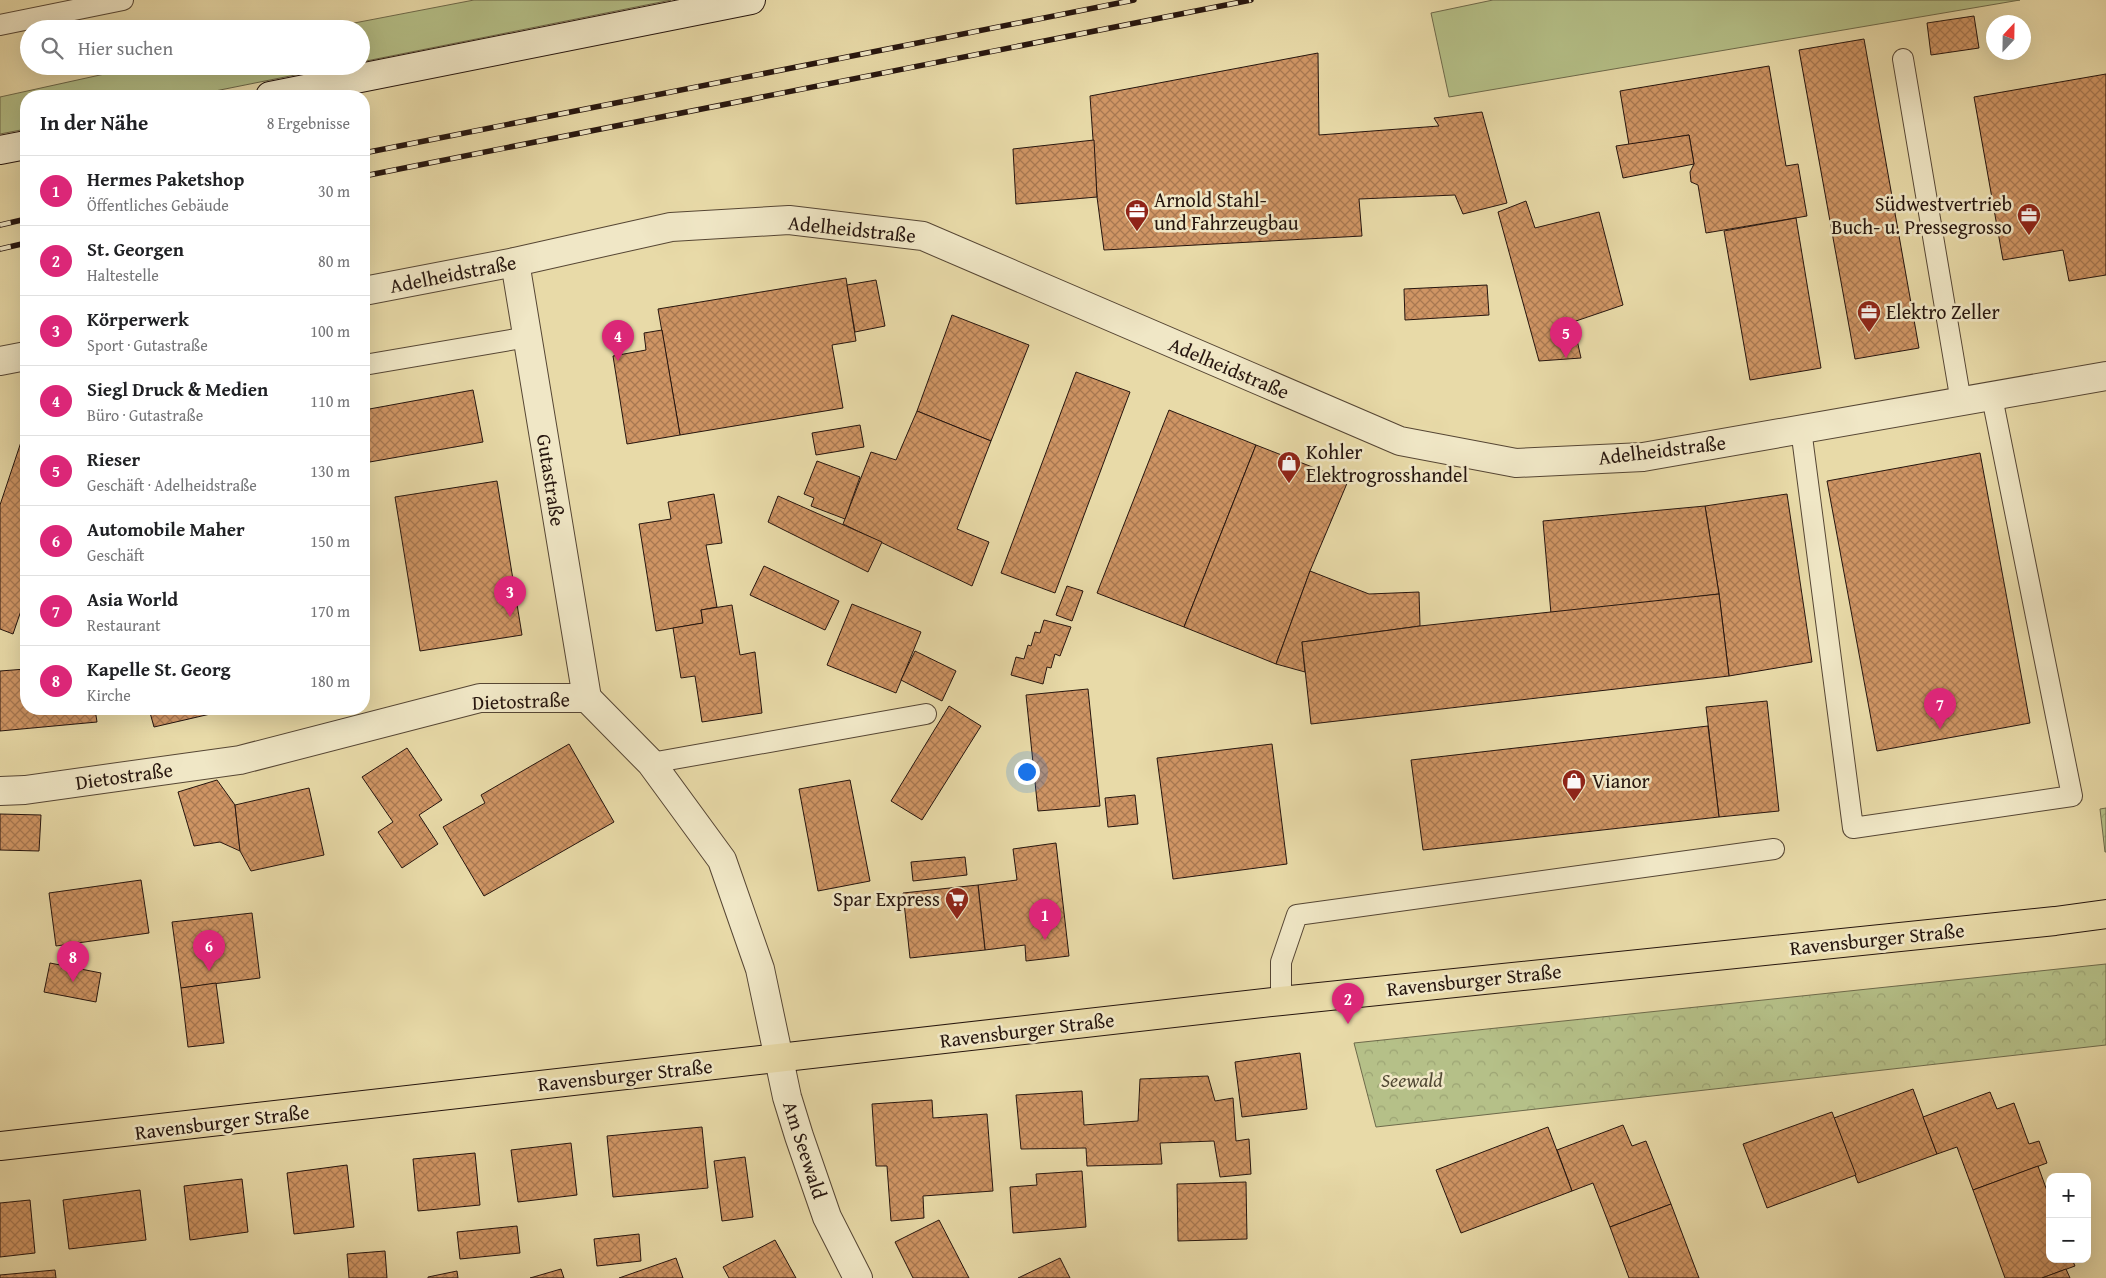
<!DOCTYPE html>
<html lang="de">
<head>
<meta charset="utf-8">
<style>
  body { margin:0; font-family:"Gentium Book Plus",serif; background:#f2f2f2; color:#202124 }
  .controls { position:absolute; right:15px; bottom:15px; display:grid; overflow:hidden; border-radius:10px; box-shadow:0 5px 20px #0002 }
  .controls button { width:45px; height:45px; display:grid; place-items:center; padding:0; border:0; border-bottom:1px solid #e0e0e0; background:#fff; color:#202124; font:25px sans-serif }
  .compass { position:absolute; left:1986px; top:15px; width:45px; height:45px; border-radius:50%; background:#fff; box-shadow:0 5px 20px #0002; rotate:22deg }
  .you { position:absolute; left:1026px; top:771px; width:18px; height:18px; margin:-12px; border:4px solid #fff; border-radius:50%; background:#1a73e8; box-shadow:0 0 0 8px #1a73e833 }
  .badge { display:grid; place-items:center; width:32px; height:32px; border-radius:50%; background:#db2777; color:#fff; font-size:16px; font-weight:700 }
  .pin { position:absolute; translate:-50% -41px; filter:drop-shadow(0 1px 2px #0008) }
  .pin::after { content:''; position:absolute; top:26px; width:18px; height:15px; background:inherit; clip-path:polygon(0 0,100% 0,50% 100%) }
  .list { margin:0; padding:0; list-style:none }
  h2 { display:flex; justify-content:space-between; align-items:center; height:65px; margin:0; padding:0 20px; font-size:21px }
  h2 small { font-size:16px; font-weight:400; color:#757577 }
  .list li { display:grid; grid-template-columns:32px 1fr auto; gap:15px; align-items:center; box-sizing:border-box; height:70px; padding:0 20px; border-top:1px solid #e0e0e0 }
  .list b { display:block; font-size:19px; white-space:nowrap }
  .list p { margin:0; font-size:16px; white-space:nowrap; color:#757577 }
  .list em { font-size:16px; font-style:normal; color:#757577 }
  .icon { flex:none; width:28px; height:28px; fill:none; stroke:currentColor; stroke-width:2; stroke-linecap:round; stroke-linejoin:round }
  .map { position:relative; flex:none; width:2106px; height:1278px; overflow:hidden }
  .search { position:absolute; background:#fff; box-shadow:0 5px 20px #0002; left:20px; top:20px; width:350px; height:55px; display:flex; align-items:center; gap:12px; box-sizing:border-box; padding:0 18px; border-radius:28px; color:#757577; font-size:19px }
  .panel { position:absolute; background:#fff; box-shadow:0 5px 20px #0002; left:20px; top:90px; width:350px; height:625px; border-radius:20px }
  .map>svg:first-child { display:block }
</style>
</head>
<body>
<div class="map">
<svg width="2106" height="1278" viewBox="0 0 2106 1278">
  <defs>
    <pattern id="forest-crowns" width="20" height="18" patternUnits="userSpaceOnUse" patternTransform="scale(1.25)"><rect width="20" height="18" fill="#b5c088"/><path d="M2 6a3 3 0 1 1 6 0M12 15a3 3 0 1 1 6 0" fill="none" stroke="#9ca474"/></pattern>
    <pattern id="building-cross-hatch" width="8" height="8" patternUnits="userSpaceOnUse" patternTransform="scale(1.25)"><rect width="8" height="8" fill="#cf9564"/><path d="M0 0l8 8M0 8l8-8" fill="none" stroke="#a87851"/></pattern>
  </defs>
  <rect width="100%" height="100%" fill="#e8daa8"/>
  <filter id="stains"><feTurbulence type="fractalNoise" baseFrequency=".004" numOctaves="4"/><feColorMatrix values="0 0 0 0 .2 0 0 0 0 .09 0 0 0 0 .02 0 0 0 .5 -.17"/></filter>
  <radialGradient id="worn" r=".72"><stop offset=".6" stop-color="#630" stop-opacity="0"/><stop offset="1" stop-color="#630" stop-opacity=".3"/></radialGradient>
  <g fill="#b5c088" stroke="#6e6a4b">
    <polygon points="474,0 671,0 361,62 361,29 323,29"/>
    <polygon points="1493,0 2020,0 1449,97 1431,13"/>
    <polygon points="141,66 340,66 190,96 26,96 26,129 0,134 0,97"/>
  </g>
  <g fill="url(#forest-crowns)" stroke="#6e6a4b">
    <polygon points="2106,808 2106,852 2105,852 2100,809"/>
    <polygon points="2106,964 2106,1045 1376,1127 1354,1043"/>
  </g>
  <g fill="url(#building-cross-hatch)" stroke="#26150e">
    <polygon points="1974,16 1979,48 1931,55 1927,23"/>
    <polygon points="1864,39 1919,348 1855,359 1799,50"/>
    <polygon points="1318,53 1319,135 1439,126 1434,118 1482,112 1507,203 1463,214 1455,195 1359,199 1362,236 1104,250 1097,197 1090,96"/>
    <polygon points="1769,66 1786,166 1798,164 1807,216 1706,233 1698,185 1691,182 1690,172 1694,164 1689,135 1629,145 1620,91"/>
    <polygon points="2106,74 2106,275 2069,281 2063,250 2003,260 1974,97"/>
    <polygon points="1689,135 1694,164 1623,178 1616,146"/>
    <polygon points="1094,140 1097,197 1016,204 1013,149"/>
    <polygon points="1526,201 1535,228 1599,212 1623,305 1573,322 1581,358 1539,361 1498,212"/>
    <polygon points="1796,218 1821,368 1750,380 1724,231"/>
    <polygon points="846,278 856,341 832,345 843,408 680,435 658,309"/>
    <polygon points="876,280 885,326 855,332 847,285"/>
    <polygon points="1487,285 1489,315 1405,320 1404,289"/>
    <polygon points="952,315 1029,345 991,441 917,411"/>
    <polygon points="662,330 680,435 627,444 613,356 646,350 644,333"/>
    <polygon points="1076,372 1130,392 1055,593 1001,573"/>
    <polygon points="473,390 483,442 364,463 364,410"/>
    <polygon points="1169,410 1256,445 1184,627 1097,593"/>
    <polygon points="917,411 991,441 957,529 989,542 972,586 843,524 871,452 896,460"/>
    <polygon points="860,425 864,447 816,455 812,433"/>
    <polygon points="26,427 26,596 13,634 0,629 0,505"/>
    <polygon points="1256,445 1348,481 1310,571 1276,664 1184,627"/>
    <polygon points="1980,453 2030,723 1877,751 1827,481"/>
    <polygon points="817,461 860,477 845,519 811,506 814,498 804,494"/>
    <polygon points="497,481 522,635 420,651 395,497"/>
    <polygon points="714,494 722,543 706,545 717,607 701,610 703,623 656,631 639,524 671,519 668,502"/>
    <polygon points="1787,494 1812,662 1729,676 1719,594 1705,506"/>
    <polygon points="778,496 882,542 868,572 768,522"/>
    <polygon points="1705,506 1719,594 1551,614 1543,521"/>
    <polygon points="764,566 839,601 825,630 750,595"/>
    <polygon points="1310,571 1369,594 1419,592 1420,626 1302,642 1305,672 1276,664"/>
    <polygon points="1067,586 1083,591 1072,621 1056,615"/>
    <polygon points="1719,594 1729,676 1311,724 1302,642 1420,626"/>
    <polygon points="852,604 921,632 896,693 827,665"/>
    <polygon points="732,605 740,655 755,652 762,713 702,722 695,676 681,678 673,628 703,623 701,610"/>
    <polygon points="1044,620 1071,627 1060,656 1055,654 1051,668 1047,667 1043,684 1011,675 1016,657 1024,659 1028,645 1031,646 1035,632 1040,633"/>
    <polygon points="915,651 956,671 942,701 901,680"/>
    <polygon points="26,669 26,709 95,709 97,722 0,731 0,671"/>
    <polygon points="1088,689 1100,806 1038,811 1026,695"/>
    <polygon points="1767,701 1779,811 1719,817 1706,707"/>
    <polygon points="949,706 981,726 922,820 891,801"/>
    <polygon points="149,709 232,709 154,727"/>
    <polygon points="1708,726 1719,817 1423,850 1411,760"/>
    <polygon points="569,744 614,822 484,896 443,827 485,803 481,795"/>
    <polygon points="1272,744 1287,864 1173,879 1157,758"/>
    <polygon points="407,748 442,800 419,815 438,844 402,868 378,832 393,822 362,777"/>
    <polygon points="217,780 235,805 240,851 220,842 194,846 178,792"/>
    <polygon points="850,780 870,881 818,891 799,789"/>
    <polygon points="309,788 324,855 251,871 240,851 235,805"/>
    <polygon points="1135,795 1138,824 1108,827 1105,798"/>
    <polygon points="0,814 41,815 39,851 0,850"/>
    <polygon points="1056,843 1069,956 1026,961 1025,945 985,950 978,885 1017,880 1013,849"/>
    <polygon points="965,857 967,875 913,881 911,862"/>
    <polygon points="141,880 149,933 56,946 49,893"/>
    <polygon points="978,885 985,950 910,958 903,893"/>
    <polygon points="252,913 260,978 181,988 172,922"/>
    <polygon points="50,963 101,973 96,1002 44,992"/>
    <polygon points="216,983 224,1043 188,1047 181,988"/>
    <polygon points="1300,1053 1307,1109 1242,1117 1235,1062"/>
    <polygon points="1208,1076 1215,1101 1233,1098 1236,1141 1249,1139 1251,1174 1220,1177 1214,1141 1160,1143 1162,1164 1087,1166 1086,1148 1021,1149 1016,1095 1082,1091 1084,1125 1138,1121 1140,1079"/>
    <polygon points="1913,1089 1937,1154 1858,1183 1834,1118"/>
    <polygon points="1990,1092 1997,1109 2014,1103 2029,1144 2039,1141 2047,1163 1973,1190 1957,1147 1937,1154 1923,1117"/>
    <polygon points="932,1100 933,1118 987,1114 993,1191 923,1196 924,1218 891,1221 887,1166 876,1166 872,1104"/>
    <polygon points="1832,1112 1856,1175 1767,1208 1743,1144"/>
    <polygon points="1623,1125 1632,1146 1646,1141 1671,1204 1610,1227 1593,1183 1572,1191 1557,1150"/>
    <polygon points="702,1127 708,1188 613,1197 607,1136"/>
    <polygon points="1548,1127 1572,1191 1461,1233 1436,1170"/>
    <polygon points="571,1143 577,1195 518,1202 511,1150"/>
    <polygon points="475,1153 480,1205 418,1211 413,1159"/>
    <polygon points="745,1157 753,1217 722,1221 714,1161"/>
    <polygon points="347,1165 354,1227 294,1234 287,1173"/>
    <polygon points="2038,1166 2050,1199 2050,1259 2072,1259 2075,1266 2042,1278 2005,1278 1973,1190"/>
    <polygon points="1082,1171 1086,1227 1013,1233 1010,1187 1037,1185 1036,1174"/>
    <polygon points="242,1179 248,1232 190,1240 184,1186"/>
    <polygon points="1246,1182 1247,1239 1178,1241 1177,1184"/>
    <polygon points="140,1190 146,1240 69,1249 63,1200"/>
    <polygon points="30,1200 35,1253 0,1257 0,1203"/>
    <polygon points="1671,1204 1699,1278 1629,1278 1610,1227"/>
    <polygon points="939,1220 969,1278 913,1278 895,1242"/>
    <polygon points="517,1226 520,1253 460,1259 457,1232"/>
    <polygon points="639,1234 641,1261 597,1266 594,1239"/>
    <polygon points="775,1240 796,1278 729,1278 723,1267"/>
    <polygon points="385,1251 387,1278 349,1278 347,1254"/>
    <polygon points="676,1258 683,1278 619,1278"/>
    <polygon points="1060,1258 1070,1278 1018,1278"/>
    <polygon points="561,1269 564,1278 530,1278"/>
    <polygon points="2066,1269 2070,1278 2042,1278"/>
    <polygon points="55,1270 56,1278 0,1278 0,1275"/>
    <polygon points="457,1271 458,1278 428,1278 428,1277"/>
  </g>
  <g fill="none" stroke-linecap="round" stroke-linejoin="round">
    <g stroke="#564634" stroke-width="22">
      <g id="lane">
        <polyline points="0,25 123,0"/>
        <polyline points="1903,59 1961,402"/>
        <polyline points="364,365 528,337"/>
        <polyline points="1801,429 1853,828 2072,796 1992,397"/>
        <polyline points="651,763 926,714"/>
        <polyline points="1281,1001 1281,962 1297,915 1774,849"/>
      </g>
    </g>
    <g stroke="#564634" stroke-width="30">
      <g id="street">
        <polyline points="515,262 587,698"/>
        <polyline points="364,291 515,262 671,227 789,220 923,236 1400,441 1516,463 1643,457 2106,376"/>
        <polyline points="0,361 26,356"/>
        <polyline points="0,791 25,790 240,760 480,698 587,698 651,763 722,860 760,969 787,1097 799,1136 827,1217 858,1278"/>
      </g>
    </g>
    <g stroke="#26150e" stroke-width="30">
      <g id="secondary">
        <polyline points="270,96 751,0"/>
        <polyline points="0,150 26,145"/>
      </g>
    </g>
    <g stroke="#26150e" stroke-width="30">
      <polyline id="primary" points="0,1146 1281,1001 2055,921 2106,914"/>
    </g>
    <use href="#lane" stroke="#f0e7c6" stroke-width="20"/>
    <use href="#street" stroke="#f0e7c6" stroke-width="28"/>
    <use href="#secondary" stroke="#f0e7c6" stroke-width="28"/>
    <use href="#primary" stroke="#e8daa8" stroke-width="28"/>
    <g stroke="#26150e" stroke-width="5.5">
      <g id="rail">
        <polyline points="364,153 1134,0"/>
        <polyline points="364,176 1251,0"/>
        <polyline points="0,225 26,219"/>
        <polyline points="0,249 26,243"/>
      </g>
    </g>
    <use href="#rail" stroke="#f0e7c6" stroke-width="4" stroke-dasharray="11" stroke-linecap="butt"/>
  </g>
  <defs>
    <g id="office-pin" transform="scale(1.25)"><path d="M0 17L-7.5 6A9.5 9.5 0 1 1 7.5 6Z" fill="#8f2418" stroke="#f0e7c6"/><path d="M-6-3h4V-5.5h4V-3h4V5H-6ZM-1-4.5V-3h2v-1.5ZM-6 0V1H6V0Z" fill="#fff"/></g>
    <g id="shop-pin" transform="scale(1.25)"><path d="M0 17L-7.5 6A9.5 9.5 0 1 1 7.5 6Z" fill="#8f2418" stroke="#f0e7c6"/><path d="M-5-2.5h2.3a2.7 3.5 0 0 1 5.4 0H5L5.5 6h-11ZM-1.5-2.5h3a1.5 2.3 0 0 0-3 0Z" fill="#fff"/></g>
    <g id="supermarket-pin" transform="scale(1.25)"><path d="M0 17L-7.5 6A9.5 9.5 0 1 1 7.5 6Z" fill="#8f2418" stroke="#f0e7c6"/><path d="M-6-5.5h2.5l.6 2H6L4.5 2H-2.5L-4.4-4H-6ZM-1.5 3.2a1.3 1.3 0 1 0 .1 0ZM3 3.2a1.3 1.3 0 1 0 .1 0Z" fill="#fff"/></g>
  </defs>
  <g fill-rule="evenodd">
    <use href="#office-pin" x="1137" y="211"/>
    <use href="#office-pin" x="2029" y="215"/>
    <use href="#office-pin" x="1869" y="312"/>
    <use href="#shop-pin" x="1289" y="463"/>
    <use href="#shop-pin" x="1574" y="781"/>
    <use href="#supermarket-pin" x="957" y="899"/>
  </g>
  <g text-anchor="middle" stroke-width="5" stroke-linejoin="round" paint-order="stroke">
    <g font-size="20" fill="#26150e" stroke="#f0e7c6" text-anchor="start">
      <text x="1154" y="207">Arnold Stahl-<tspan x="1154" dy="23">und Fahrzeugbau</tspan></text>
      <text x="2012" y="211" text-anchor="end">Südwestvertrieb<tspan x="2012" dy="23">Buch- u. Pressegrosso</tspan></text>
      <text x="1886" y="319">Elektro Zeller</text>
      <text x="1306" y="459">Kohler<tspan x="1306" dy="23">Elektrogrosshandel</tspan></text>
      <text x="1592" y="788">Vianor</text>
      <text x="940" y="906" text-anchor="end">Spar Express</text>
    </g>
    <g font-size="20" fill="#26150e" stroke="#f0e7c6">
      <text transform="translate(852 229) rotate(6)" y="7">Adelheidstraße</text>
      <text transform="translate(453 274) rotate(-11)" y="7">Adelheidstraße</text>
      <text transform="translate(1229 368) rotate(23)" y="7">Adelheidstraße</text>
      <text transform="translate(1662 450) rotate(-7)" y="7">Adelheidstraße</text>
      <text transform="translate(551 480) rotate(81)" y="7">Gutastraße</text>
      <text transform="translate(521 701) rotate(-2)" y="7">Dietostraße</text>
      <text transform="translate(124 776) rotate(-8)" y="7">Dietostraße</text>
      <text transform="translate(1877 939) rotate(-6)" y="7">Ravensburger Straße</text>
      <text transform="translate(1474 980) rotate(-6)" y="7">Ravensburger Straße</text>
      <text transform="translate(1027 1030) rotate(-7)" y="7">Ravensburger Straße</text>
      <text transform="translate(625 1075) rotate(-6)" y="7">Ravensburger Straße</text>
      <text transform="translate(222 1122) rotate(-7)" y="7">Ravensburger Straße</text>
      <text transform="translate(805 1150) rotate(72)" y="7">Am Seewald</text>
    </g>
    <g font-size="20" font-style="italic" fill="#514833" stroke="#f0e7c6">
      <text x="1412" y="1087">Seewald</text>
    </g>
  </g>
  <rect width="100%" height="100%" filter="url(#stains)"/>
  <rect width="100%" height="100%" fill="url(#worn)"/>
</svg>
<div class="controls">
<button>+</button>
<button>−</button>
</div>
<svg class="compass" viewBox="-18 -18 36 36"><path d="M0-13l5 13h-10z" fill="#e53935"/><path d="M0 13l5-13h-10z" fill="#757577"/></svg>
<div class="you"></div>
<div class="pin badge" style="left:1045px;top:940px">1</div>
<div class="pin badge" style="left:1348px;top:1024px">2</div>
<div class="pin badge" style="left:510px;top:617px">3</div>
<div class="pin badge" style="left:618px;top:361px">4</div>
<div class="pin badge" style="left:1566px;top:358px">5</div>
<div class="pin badge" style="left:209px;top:971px">6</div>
<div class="pin badge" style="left:1940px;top:729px">7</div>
<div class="pin badge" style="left:73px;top:982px">8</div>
<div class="search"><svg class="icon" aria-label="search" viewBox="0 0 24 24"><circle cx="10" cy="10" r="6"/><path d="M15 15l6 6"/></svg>Hier suchen</div>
<section class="panel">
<h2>In der Nähe<small>8 Ergebnisse</small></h2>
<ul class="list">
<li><span class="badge">1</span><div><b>Hermes Paketshop</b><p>Öffentliches Gebäude</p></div><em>30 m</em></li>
<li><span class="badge">2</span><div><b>St. Georgen</b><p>Haltestelle</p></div><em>80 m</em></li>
<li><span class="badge">3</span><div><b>Körperwerk</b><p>Sport · Gutastraße</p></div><em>100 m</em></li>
<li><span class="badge">4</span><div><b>Siegl Druck &amp; Medien</b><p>Büro · Gutastraße</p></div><em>110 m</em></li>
<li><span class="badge">5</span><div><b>Rieser</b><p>Geschäft · Adelheidstraße</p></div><em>130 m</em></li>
<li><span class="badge">6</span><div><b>Automobile Maher</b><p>Geschäft</p></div><em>150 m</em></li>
<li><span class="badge">7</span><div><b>Asia World</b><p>Restaurant</p></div><em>170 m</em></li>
<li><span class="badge">8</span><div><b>Kapelle St. Georg</b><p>Kirche</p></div><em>180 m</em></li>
</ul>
</section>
</div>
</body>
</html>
